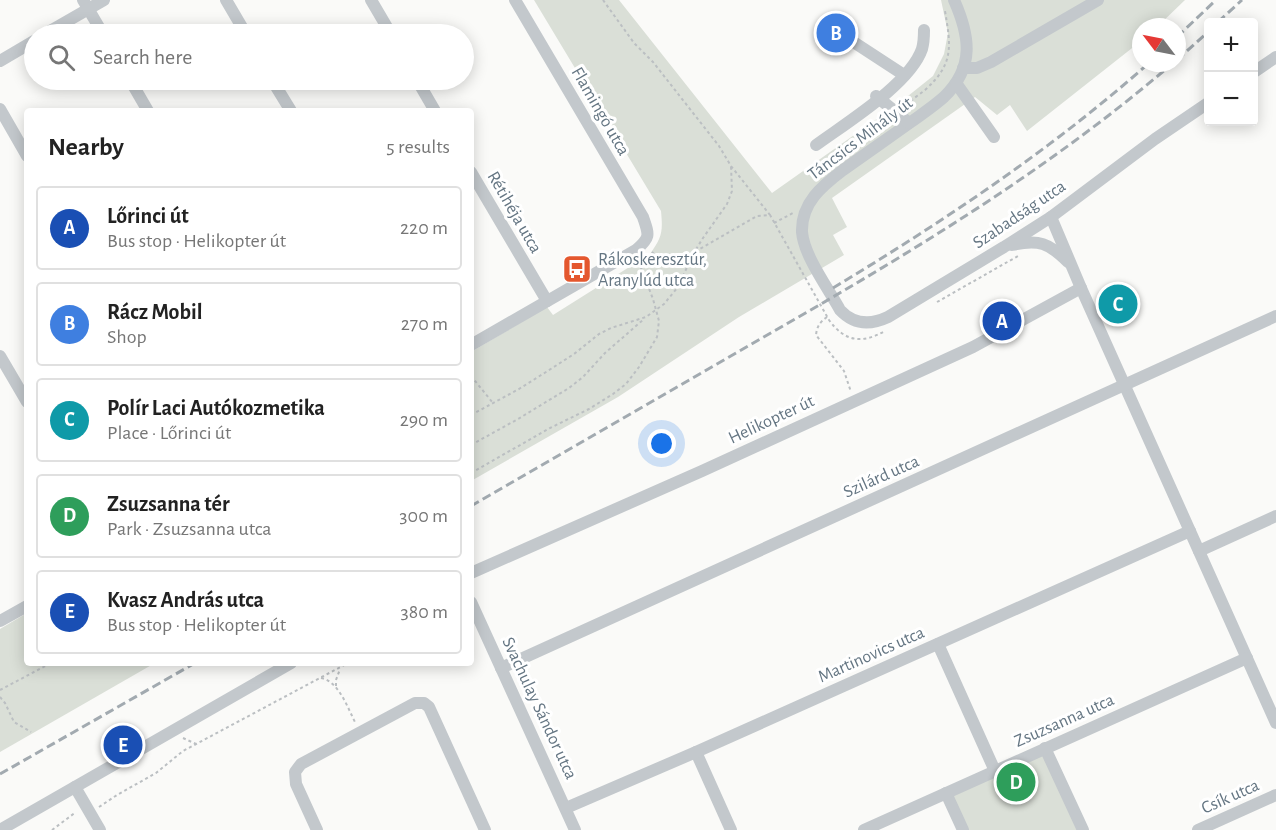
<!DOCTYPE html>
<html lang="en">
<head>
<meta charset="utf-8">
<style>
  body { margin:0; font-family:"Alegreya Sans",sans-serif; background:#f6f6f6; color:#222 }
  .controls { position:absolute; right:18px; top:18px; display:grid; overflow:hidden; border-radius:6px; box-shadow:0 3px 15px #0003 }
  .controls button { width:54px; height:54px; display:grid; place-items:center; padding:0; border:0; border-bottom:2px solid #e0e0e0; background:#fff; color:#222; font:30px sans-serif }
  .compass { position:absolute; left:1132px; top:18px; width:54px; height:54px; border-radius:50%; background:#fff; box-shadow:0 3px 15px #0003; rotate:302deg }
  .you { position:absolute; left:662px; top:444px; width:21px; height:21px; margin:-15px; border:4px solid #fff; border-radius:50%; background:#1a73e8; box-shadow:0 0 0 9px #1a73e833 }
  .badge { display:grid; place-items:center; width:39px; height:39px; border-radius:50%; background:#ea580c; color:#fff; font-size:20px; font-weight:700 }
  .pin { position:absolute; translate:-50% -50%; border:3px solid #fff; box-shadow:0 2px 6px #0006 }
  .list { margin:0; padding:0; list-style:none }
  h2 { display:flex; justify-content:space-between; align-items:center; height:78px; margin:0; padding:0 24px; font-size:26px }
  h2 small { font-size:20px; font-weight:400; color:#767676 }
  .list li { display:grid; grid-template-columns:39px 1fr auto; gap:18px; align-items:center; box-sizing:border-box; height:84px; margin:0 12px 12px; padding:0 12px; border:2px solid #e0e0e0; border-radius:6px }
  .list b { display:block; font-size:22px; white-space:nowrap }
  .list p { margin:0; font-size:20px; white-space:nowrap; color:#767676 }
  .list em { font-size:20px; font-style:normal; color:#767676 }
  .icon { flex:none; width:33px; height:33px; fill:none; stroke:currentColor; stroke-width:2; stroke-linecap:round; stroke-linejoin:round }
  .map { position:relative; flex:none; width:1276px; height:830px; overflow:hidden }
  .search { position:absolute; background:#fff; box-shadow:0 3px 15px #0003; left:24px; top:24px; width:450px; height:66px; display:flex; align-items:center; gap:15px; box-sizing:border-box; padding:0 21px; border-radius:33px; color:#767676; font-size:22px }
  .panel { position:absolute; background:#fff; box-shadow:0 3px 15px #0003; left:24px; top:108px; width:450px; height:558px; border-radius:6px }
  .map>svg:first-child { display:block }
</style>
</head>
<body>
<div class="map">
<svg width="1276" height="830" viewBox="0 0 1276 830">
  <rect width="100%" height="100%" fill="#fafaf8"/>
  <g fill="#dadfd7">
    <path d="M534 0H619L772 193 898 104 933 76 944 54 948 33 941 0H1185L1157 27H1141V41L1027 131 1010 105 997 115 975 97 832 198 847 227 833 235 844 255 739 317 618 397 471 481V352L547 307 553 315 650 254C662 237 663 232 661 211Z"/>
    <polygon points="27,613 27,663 155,663 0,752 0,629"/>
    <polygon points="1045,748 1083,830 963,830 946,793"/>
  </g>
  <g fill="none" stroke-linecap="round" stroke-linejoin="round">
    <g stroke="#bbbfc2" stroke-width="2" stroke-dasharray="3 3" stroke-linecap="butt">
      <polyline points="603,0 634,43 653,62 719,146 731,166 770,215"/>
      <path d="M906 105C912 99 919 95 925 90 954 64 951 47 945 11"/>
      <polyline points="857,145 888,121"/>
      <polyline points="774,223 793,213"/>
      <path d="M652 252C658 259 670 261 679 261L757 216 770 215 829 320C845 342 862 344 885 331"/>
      <polyline points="937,302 1018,256"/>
      <path d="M827 317C820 322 817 326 816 335L844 371 851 392"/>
      <polyline points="471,376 493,403"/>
      <polyline points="471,415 519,389 546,372 574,354 599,334 611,328 646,317 664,304 678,287 693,254 703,238 727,204 732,191 731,166"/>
      <polyline points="471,445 518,419 569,388 583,377 605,353 644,319"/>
      <polyline points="471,473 550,428 589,409 613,394 626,384 639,367 657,337 659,321 653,299 638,260"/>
      <path d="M321 678C339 681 348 709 356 724"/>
      <polyline points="336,686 336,680 340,669"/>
      <polyline points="0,690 51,663"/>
      <polyline points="0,697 5,703 14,722 31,732"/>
      <polyline points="183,738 196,744"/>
      <polyline points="99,807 117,795 156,773 183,751 348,663"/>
      <polyline points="52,830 76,812"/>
    </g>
    <g stroke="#c3c8cc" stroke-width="12">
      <polyline points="83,0 103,34"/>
      <polyline points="226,0 246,34"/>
      <polyline points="371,0 391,34"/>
      <path d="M954 0C970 36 975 67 944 97 934 106 922 114 911 122 888 138 866 154 843 170 822 186 801 203 802 232 804 256 828 288 840 310 854 325 871 325 888 317L1004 247 1051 217 1155 139 1208 103"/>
      <polyline points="45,34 104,0"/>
      <polyline points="855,43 904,75"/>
      <polyline points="0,61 34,41"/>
      <polyline points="963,68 977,68 991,62 1098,0"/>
      <polyline points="1254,72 1276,57"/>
      <polyline points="130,80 148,111"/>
      <polyline points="272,80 291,111"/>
      <polyline points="417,80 435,111"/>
      <polyline points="956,83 994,137"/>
      <polyline points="876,96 909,123"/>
      <polyline points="0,109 27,156"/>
      <path d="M816 145C846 123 910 84 922 49 924 42 924 37 924 30"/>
      <polyline points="471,172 547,301"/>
      <polyline points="1051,217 1081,288 1276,723"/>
      <path d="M1012 245C1039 239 1049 243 1068 262"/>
      <path d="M471 345 636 250C651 237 649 235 643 217L515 0"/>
      <polyline points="0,356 27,402"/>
      <polyline points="1199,551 1276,516"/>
      <polyline points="471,573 702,471 973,347 1081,288"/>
      <polyline points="471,602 575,830"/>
      <polyline points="0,621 27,606"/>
      <polyline points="938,644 995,771"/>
      <polyline points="501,668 1276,316"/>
      <polyline points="1045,748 1083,830"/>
      <polyline points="696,752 731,830"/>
      <polyline points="75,787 100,830"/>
      <polyline points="946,793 963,830"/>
      <polyline points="566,808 696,752 1190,531"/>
      <polyline points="0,830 291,663"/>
      <polyline points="317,830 296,784 295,772 301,764 415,703 424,703 429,707 485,830"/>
      <polyline points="864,830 1247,658"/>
      <polyline points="1198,830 1276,795"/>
    </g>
    <g stroke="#a2aab0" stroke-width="3" stroke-dasharray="9 4.5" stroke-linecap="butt">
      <polyline points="1218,22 1242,0"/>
      <polyline points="1177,37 1216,0"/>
      <polyline points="1177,60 1208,32"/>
      <path d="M833 288C944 221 1052 149 1149 63"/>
      <path d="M471 506C568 450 665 394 762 338 907 255 1046 172 1173 63"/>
      <polyline points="0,774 195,663"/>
    </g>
  </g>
  <defs>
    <g id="bus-square" transform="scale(1.5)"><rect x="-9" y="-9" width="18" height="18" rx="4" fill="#e4572e" stroke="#fff"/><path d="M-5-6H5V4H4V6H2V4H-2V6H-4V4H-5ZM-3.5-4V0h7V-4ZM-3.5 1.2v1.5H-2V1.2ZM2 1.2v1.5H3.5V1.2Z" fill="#fff"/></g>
  </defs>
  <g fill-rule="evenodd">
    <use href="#bus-square" x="577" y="269"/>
  </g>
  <g text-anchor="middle" stroke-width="6" stroke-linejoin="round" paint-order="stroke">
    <g font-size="18" fill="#657683" stroke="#fff">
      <text transform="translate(601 111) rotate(60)" y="6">Flamingó utca</text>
      <text transform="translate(860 138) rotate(-37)" y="6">Táncsics Mihály út</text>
      <text transform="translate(515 212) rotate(60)" y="6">Rétihéja utca</text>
      <text transform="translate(1019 214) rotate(-34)" y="6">Szabadság utca</text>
      <text transform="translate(771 419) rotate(-25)" y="6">Helikopter út</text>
      <text transform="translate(881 476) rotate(-24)" y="6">Szilárd utca</text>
      <text transform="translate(871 654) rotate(-24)" y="6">Martinovics utca</text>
      <text transform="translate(540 708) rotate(65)" y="6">Svachulay Sándor utca</text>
      <text transform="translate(1064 720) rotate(-24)" y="6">Zsuzsanna utca</text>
      <text transform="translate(1230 796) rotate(-24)" y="6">Csík utca</text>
    </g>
    <g font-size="18" fill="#657683" stroke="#fff" text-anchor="start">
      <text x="598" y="265">Rákoskeresztúr,<tspan x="598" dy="21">Aranylúd utca</tspan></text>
    </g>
  </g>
</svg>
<div class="controls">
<button>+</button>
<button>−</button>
</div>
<svg class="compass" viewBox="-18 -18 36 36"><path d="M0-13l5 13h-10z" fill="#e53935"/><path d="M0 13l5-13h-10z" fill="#767676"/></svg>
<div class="you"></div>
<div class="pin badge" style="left:1002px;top:321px;background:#1a4fb4">A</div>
<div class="pin badge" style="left:836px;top:33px;background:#3f7fe0">B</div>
<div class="pin badge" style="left:1118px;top:304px;background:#0f9aa8">C</div>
<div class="pin badge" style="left:1016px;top:782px;background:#2e9e5b">D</div>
<div class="pin badge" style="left:123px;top:745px;background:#1a4fb4">E</div>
<div class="search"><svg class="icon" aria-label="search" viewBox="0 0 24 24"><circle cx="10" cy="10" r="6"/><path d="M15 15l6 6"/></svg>Search here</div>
<section class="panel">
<h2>Nearby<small>5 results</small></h2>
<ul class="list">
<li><span class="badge" style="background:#1a4fb4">A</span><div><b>Lőrinci út</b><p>Bus stop · Helikopter út</p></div><em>220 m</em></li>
<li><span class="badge" style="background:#3f7fe0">B</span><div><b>Rácz Mobil</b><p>Shop</p></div><em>270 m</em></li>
<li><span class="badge" style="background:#0f9aa8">C</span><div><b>Polír Laci Autókozmetika</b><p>Place · Lőrinci út</p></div><em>290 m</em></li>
<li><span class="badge" style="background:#2e9e5b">D</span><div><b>Zsuzsanna tér</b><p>Park · Zsuzsanna utca</p></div><em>300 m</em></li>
<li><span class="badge" style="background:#1a4fb4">E</span><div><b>Kvasz András utca</b><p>Bus stop · Helikopter út</p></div><em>380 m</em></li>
</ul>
</section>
</div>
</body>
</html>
